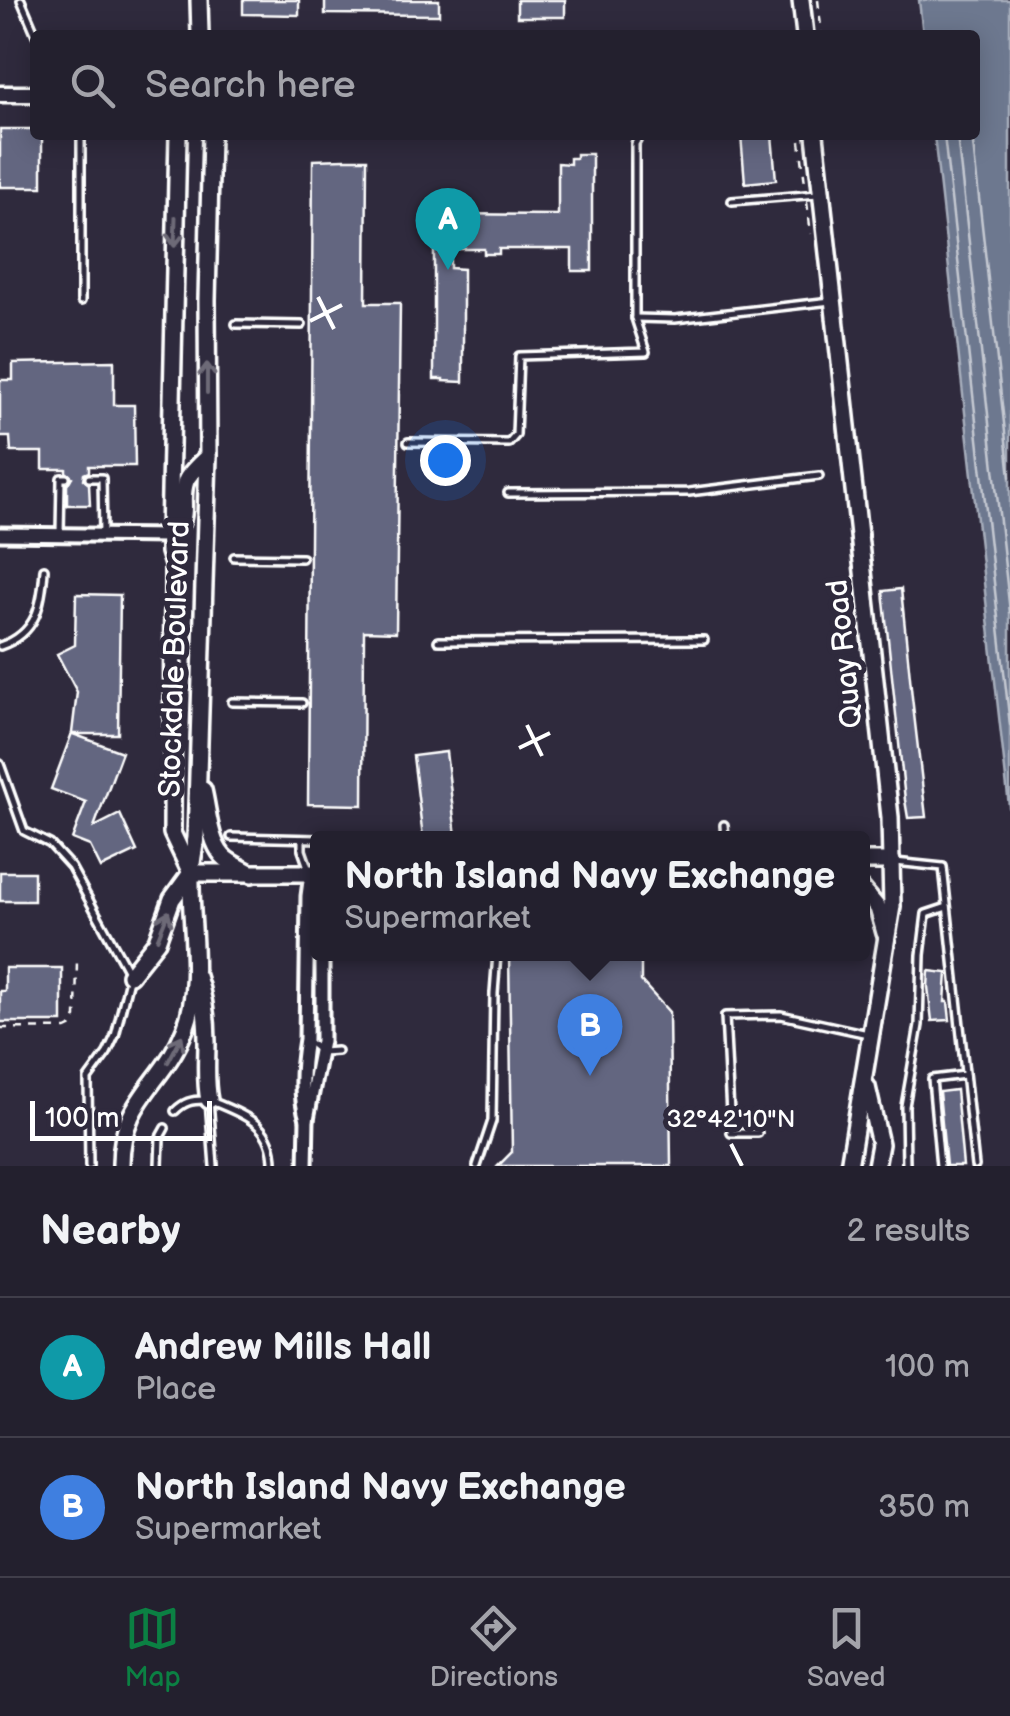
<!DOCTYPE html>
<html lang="en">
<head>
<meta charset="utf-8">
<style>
  body { margin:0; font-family:"Balsamiq Sans",sans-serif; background:#2b2836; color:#f1f3f6 }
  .scale { position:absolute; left:30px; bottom:25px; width:182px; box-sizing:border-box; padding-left:10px; border:5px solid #fff; border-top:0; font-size:28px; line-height:35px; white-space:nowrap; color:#fff; -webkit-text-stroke:8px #2f2a3d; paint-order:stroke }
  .you { position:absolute; left:445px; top:460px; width:35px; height:35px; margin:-25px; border:8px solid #fff; border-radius:50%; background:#1a73e8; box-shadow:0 0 0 15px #1a73e833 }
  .badge { display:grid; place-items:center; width:65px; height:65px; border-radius:50%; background:#0b8043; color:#fff; font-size:32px; font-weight:700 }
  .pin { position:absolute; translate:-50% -82px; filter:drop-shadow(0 2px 5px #0008) }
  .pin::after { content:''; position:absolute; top:52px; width:35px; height:30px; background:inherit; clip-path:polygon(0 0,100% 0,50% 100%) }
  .popup { position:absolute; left:310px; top:831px; width:560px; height:130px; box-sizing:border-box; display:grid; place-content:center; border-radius:10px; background:#23202e; filter:drop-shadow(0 2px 8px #0005); font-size:32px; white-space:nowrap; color:#a3a3aa }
  .popup b { font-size:38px; color:#f1f3f6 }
  .popup::after { content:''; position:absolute; left:50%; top:100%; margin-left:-20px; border:20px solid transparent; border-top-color:#23202e }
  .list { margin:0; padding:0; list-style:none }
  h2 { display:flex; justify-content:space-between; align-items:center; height:130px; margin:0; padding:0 40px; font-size:42px }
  h2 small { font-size:32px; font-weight:400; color:#a3a3aa }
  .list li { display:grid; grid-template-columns:65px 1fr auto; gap:30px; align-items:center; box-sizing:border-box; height:140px; padding:0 40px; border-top:2px solid #403e4a }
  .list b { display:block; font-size:38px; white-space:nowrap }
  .list p { margin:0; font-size:32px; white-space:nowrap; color:#a3a3aa }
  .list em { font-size:32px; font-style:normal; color:#a3a3aa }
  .icon { flex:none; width:55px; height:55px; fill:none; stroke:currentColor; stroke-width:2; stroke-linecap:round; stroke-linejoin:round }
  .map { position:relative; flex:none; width:1010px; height:1166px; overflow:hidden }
  .search { position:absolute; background:#23202e; box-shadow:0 5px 25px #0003; left:30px; right:30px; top:30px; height:110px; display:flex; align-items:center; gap:25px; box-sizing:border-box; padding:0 35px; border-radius:10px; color:#a3a3aa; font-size:38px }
  .sheet { height:410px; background:#23202e }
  nav { display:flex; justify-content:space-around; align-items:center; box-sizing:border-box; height:140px; border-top:2px solid #403e4a; background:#23202e; font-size:28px; color:#a3a3aa }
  nav a { display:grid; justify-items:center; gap:5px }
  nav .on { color:#0b8043 }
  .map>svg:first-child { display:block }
</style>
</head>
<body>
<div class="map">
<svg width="1010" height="1166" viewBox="0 0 1010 1166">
  <rect width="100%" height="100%" fill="#2f2a3d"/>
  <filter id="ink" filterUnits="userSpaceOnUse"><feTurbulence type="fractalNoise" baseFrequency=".01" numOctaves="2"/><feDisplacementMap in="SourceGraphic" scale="20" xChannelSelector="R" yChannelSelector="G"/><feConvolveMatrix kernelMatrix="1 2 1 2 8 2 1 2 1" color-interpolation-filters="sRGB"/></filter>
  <g filter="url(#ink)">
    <polygon fill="#6d788f" stroke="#a7aebc" stroke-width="2.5" points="919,0 1010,0 1010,815 934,135 975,135 975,35 923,35"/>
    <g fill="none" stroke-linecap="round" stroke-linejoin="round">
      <g stroke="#c5c9d2" stroke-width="2.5">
        <polyline points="944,135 1010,725"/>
        <polyline points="957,135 1010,612"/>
        <polyline points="972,135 1010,477"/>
      </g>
    </g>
    <g fill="#646680" stroke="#fff" stroke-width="2.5">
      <polygon points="243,0 299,0 299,15 243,14"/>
      <polygon points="325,0 439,0 439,15 325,14"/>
      <rect x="517" y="0" width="48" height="17"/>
      <polygon points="0,129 35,129 35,135 42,135 42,187 0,187"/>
      <polygon points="741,135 772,135 776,180 745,183"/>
      <polygon points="576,154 592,154 592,271 572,271 572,249 499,249 499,254 484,254 484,249 450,249 450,268 463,269 463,382 443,381 443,379 434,379 434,208 449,208 449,214 558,215 558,163 570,164 570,158 576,158"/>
      <polygon points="346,159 367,159 366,303 400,303 396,632 364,631 363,805 308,804 313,160"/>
      <polygon points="114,361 114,405 134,405 135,466 89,466 89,472 84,474 83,479 89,484 90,505 67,505 67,484 72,477 66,472 66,469 43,469 43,452 11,452 10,437 0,437 0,380 13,380 13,363"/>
      <polygon points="901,589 912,697 926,817 908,818 905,800 883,591"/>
      <polygon points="76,594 120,595 118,734 73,734 122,752 94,827 120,814 137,851 101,868 90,846 72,839 86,802 51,789 72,733 77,692 57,654 75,645"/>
      <polygon points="446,752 456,836 423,838 413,756"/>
      <rect x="0" y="872" width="34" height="29"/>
      <polygon points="509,954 641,954 641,981 669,1012 671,1166 498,1166 512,1152"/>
      <polygon points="5,968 62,968 62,1022 0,1022 0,991 5,991"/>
      <polygon points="929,971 947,973 945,1002 948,1002 950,1020 932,1021 928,987"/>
      <polygon points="956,1090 963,1166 946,1166 939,1092"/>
    </g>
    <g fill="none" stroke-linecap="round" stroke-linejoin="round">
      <g stroke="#fff" stroke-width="12">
        <g id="service">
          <polyline points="21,0 36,35"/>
          <polyline points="81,135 81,301"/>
          <polyline points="732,201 818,194"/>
          <polyline points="635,318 675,319 831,301"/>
          <polyline points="236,324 302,325"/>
          <polyline points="408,442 509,443 516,435 519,356 646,352 635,318 635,144 640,135"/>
          <polyline points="89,478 102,478 103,534"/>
          <polyline points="508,493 689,492 819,476"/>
          <polyline points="60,534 61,478 66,478"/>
          <polyline points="234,557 302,558"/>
          <polyline points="438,641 704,640"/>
          <path d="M0 646C37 634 42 604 44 569"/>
          <polyline points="232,702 302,703"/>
          <polyline points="0,764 24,831 50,844 71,867 130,975 115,1036 107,1053 88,1079 89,1166"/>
          <polyline points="724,825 725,838"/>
          <polyline points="231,837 318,839"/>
          <polyline points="302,839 302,850 309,870"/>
          <polyline points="895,862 943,867 975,1166"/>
          <polyline points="309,1042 321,1052 337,1051"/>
          <path d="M175 1111C184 1102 191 1100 204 1100"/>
          <polyline points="758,1133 731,1133 725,1016 781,1015 868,1034"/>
          <polyline points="159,1166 160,1137 165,1128"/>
          <path d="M214 1166 209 1100C243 1115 274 1123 273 1166"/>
          <polyline points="477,1166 492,1121 494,993 497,954"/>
          <polyline points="906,1166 905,1106 919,1025 921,955 926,914 947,907"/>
          <polyline points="940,1166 932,1079 965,1075"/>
        </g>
      </g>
      <g stroke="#fff" stroke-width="19">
        <g id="minor">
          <polyline points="0,534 169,536"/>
          <path d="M307 1119C299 1096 302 1063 306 1039L308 896 311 874"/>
          <polyline points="306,1166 307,1119 322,1041 322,954"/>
        </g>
      </g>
      <g stroke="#fff" stroke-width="21">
        <polyline id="tertiary" points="0,94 35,94"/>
      </g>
      <g stroke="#fff" stroke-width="22">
        <g id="secondary">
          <polyline points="199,0 200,35"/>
          <polyline points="801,0 805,35"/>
          <polyline points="178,135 169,536 169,552 173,565 172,833 191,873"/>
          <polyline points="815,135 890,817 892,906 849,1166"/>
          <path d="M169 536C193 517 178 504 186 481 189 473 201 463 208 456"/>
          <path d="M203 790C208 810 209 840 223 856 230 864 243 868 252 874"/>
          <polyline points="862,861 892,861"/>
          <polyline points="191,873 318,873"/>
          <polyline points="862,889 878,908 885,933"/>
          <polyline points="130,975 157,941 172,899 191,873"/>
          <path d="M197 976C204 997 207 1019 207 1042 207 1062 205 1081 209 1100"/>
          <polyline points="867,1087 880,1144 876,1166"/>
          <path d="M121 1166C120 1099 164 1084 185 1029 203 982 190 926 191 877 191 864 194 851 196 838L208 456 207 300 211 135"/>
        </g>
      </g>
      <g stroke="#fff" stroke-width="2.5" stroke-dasharray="8 8" stroke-linecap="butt">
        <polyline points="818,0 822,35"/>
        <polyline points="800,141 805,184"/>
        <polyline points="807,202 811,234"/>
        <polyline points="0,1028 66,1029 72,1026 76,1017 77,958"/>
      </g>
      <use href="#service" stroke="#2f2a3d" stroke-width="5"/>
      <use href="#minor" stroke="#2f2a3d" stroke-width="11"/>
      <use href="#tertiary" stroke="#2f2a3d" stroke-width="14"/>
      <use href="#secondary" stroke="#2f2a3d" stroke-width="15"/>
    </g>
    <defs><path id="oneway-shaft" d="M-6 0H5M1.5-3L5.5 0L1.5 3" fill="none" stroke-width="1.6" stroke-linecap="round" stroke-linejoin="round" transform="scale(2.5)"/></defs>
    <g stroke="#6d6a77">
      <use href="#oneway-shaft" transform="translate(175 232) rotate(92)"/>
      <use href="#oneway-shaft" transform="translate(207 378) rotate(-90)"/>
      <use href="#oneway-shaft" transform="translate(163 925) rotate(-68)"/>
      <use href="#oneway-shaft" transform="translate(175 1049) rotate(-62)"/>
    </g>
  </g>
  <path fill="none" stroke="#fff" stroke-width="4" d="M318 297 334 329M310 321 342 305M527 725 542 756M519 748 550 733M731 1144 742 1166"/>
  <g text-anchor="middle" stroke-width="10" stroke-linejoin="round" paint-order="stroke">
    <g font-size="30" fill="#fff" stroke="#2f2a3d">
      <text transform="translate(844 654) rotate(-96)" y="10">Quay Road</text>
      <text transform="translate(174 659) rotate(-88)" y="10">Stockdale Boulevard</text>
    </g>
  </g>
  <g font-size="25" text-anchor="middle" fill="#fff" stroke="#2f2a3d" stroke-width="10" stroke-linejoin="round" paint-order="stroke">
    <text x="731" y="1127">32°42'10"N</text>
  </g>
</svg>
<div class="scale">100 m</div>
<div class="you"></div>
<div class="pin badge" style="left:448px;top:270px;background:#0f9aa8">A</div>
<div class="pin badge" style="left:590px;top:1076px;background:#3f7fe0">B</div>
<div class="popup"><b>North Island Navy Exchange</b>Supermarket</div>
<div class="search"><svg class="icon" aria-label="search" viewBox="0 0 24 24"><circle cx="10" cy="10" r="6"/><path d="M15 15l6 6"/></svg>Search here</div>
</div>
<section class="sheet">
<h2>Nearby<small>2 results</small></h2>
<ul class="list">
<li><span class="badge" style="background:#0f9aa8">A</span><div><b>Andrew Mills Hall</b><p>Place</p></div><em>100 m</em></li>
<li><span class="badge" style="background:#3f7fe0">B</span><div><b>North Island Navy Exchange</b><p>Supermarket</p></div><em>350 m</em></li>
</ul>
</section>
<nav>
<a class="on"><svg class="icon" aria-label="map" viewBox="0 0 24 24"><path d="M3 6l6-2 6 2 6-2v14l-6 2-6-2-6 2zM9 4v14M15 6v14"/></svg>Map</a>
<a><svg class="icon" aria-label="directions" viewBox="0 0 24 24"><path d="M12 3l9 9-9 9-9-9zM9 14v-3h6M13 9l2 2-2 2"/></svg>Directions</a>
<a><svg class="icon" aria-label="saved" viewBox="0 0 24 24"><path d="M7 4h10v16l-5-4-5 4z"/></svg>Saved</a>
</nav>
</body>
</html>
